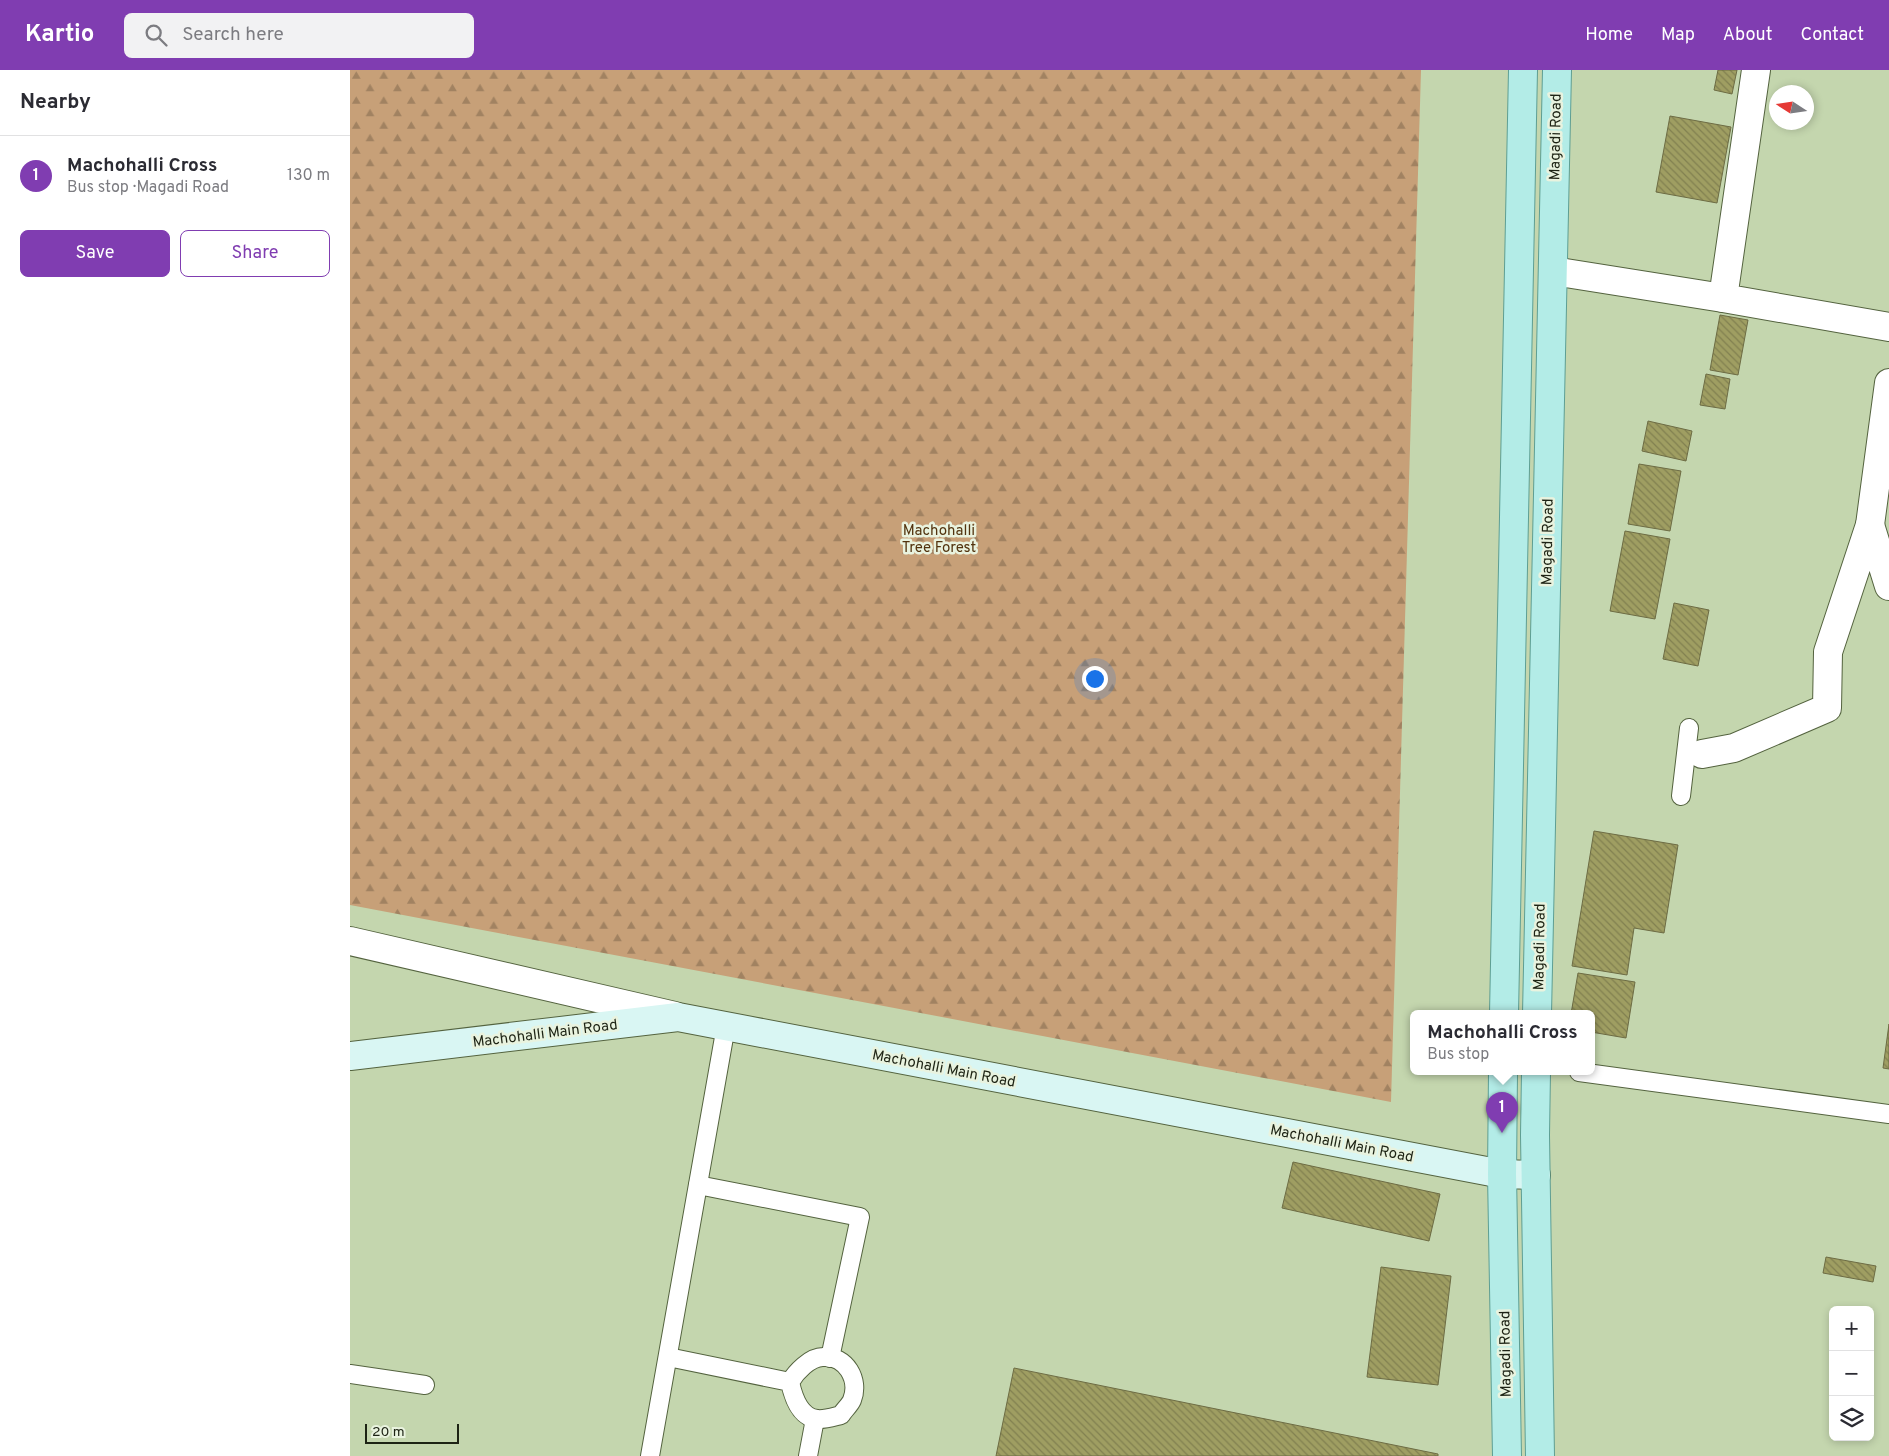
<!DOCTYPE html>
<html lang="en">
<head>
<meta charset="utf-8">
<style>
  body { margin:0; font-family:Overpass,sans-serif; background:#f2f2f3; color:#2b2b33 }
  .controls { position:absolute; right:15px; bottom:15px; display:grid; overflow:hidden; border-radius:8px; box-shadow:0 2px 8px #0003 }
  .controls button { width:45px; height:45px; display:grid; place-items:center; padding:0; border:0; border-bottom:1px solid #e1e1e2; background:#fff; color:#2b2b33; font:25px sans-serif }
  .compass { position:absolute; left:1419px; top:15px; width:45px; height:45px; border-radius:50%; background:#fff; box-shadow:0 2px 8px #0003; rotate:282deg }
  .scale { position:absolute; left:15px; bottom:12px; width:94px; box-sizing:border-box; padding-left:5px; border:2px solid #1d2314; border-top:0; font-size:14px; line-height:18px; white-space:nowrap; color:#1d2314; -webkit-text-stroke:4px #e9f3df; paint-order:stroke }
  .you { position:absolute; left:744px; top:608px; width:18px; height:18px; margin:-12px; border:4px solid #fff; border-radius:50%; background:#1a73e8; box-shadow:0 0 0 8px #1a73e833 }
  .badge { display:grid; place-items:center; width:32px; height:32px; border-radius:50%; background:#803db1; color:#fff; font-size:16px; font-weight:700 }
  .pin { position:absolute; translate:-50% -41px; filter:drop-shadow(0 1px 2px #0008) }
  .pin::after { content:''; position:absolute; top:26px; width:18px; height:15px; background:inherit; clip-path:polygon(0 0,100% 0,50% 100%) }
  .popup { position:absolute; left:1060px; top:940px; width:185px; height:65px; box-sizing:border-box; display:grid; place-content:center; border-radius:8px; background:#fff; filter:drop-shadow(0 1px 4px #0005); font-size:16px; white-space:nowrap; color:#7c7c81 }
  .popup b { font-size:19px; color:#2b2b33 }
  .popup::after { content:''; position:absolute; left:50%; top:100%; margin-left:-10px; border:10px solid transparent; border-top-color:#fff }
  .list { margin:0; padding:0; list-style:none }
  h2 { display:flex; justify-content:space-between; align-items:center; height:65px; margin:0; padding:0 20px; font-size:21px }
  h2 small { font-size:16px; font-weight:400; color:#7c7c81 }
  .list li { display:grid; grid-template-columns:32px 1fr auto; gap:15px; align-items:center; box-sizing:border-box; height:80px; padding:0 20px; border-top:1px solid #e1e1e2 }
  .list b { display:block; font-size:19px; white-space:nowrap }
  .list p { margin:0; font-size:16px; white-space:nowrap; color:#7c7c81 }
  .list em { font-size:16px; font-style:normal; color:#7c7c81 }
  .actions { display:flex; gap:10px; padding:15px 20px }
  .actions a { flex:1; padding:11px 0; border:1px solid #803db1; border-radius:8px; text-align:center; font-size:18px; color:#803db1 }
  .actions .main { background:#803db1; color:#fff }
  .icon { flex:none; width:28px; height:28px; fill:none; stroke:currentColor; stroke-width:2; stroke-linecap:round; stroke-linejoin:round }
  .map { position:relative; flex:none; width:1539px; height:1386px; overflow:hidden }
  header { display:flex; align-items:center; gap:30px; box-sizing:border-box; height:70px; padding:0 25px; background:#803db1; color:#fff }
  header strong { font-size:24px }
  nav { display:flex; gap:28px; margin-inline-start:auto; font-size:18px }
  .search { width:350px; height:45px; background:#f2f2f3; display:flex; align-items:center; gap:12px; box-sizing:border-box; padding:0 18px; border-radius:8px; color:#7c7c81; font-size:19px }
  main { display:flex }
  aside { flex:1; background:#fff }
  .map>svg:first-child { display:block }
</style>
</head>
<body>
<header>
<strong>Kartio</strong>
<div class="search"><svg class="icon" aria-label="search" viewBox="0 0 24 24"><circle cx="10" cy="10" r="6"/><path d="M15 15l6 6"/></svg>Search here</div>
<nav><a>Home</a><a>Map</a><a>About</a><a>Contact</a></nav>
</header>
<main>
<aside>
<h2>Nearby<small></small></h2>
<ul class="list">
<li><span class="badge">1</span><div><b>Machohalli Cross</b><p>Bus stop · Magadi Road</p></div><em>130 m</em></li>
</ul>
<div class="actions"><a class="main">Save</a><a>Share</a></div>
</aside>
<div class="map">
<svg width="1539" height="1386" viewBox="0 0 1539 1386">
  <defs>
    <pattern id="forest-firs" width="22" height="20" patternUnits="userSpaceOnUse" patternTransform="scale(1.25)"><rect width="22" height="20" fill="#c7a078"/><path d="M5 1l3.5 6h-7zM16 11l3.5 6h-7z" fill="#a18261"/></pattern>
    <pattern id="building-back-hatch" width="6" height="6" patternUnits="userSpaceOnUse" patternTransform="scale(1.25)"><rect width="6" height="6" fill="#9f9e62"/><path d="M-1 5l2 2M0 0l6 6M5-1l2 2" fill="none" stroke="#818050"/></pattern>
  </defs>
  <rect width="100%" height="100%" fill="#c4d6ae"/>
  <polygon fill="url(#forest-firs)" points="0,0 1071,0 1041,1032 0,835"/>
  <g fill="url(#building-back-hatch)" stroke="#6d6c44">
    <polygon points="1368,0 1387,0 1382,24 1364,20"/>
    <polygon points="1320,46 1381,57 1367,133 1306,122"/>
    <polygon points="1370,245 1398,250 1388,305 1360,300"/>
    <polygon points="1356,304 1380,309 1375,339 1350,335"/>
    <polygon points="1298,351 1342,361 1336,391 1292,381"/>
    <polygon points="1289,394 1331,401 1320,461 1278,454"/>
    <polygon points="1275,461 1320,469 1305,549 1260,541"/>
    <polygon points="1324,533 1359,540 1348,596 1313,589"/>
    <polygon points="1244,761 1328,775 1314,863 1284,858 1277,905 1222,896"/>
    <polygon points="1228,903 1285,912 1276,968 1241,962 1241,944 1221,944"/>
    <polygon points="1539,954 1539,999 1533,998"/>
    <polygon points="943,1092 1090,1124 1079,1171 932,1138"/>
    <polygon points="1476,1187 1526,1196 1523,1212 1473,1203"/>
    <polygon points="1031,1197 1101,1206 1088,1315 1017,1307"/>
    <polygon points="664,1298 1088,1384 1088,1386 646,1386"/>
  </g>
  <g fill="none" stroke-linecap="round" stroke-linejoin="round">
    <g stroke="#54633f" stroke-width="20">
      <g id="lane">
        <polyline points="1331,726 1339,658"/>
        <polyline points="1229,1002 1539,1044"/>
        <polyline points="348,1115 510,1147 480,1288"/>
        <path d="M318 1287 440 1312C443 1326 449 1347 467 1349 474 1350 483 1347 491 1345 494 1340 500 1335 502 1330 510 1310 496 1285 473 1287 460 1287 446 1302 440 1312"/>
        <polyline points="0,1304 75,1315"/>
        <polyline points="300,1386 376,956"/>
        <polyline points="458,1386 465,1349"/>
      </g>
    </g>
    <g stroke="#54633f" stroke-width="30">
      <g id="street">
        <polyline points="1406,0 1373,228 1539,257"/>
        <polyline points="1203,201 1373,228"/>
        <polyline points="1520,455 1539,313"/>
        <polyline points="1352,684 1384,678 1477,638 1478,582 1520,455 1539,516"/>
        <polyline points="0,871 325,946"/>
      </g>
    </g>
    <g stroke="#54633f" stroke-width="30">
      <polyline id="secondary" points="0,986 328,947 1152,1104 1186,1105"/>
    </g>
    <g stroke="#5e9e93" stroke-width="30">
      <g id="primary">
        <polyline points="1154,944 1173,0"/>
        <polyline points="1187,944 1207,0"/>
        <polyline points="1153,1002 1152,1104 1157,1386"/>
        <polyline points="1186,1002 1185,1065 1190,1386"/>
      </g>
    </g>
    <use href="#lane" stroke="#fff" stroke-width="18"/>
    <use href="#street" stroke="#fff" stroke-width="28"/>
    <use href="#secondary" stroke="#d9f6f3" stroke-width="28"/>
    <use href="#primary" stroke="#b3ece7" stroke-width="28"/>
  </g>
  <g text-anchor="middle" stroke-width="5" stroke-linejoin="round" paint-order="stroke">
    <g font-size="15" fill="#1d2314" stroke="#e9f3df">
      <text transform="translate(1205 67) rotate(-89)" y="5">Magadi Road</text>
      <text transform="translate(1197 472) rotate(-89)" y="5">Magadi Road</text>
      <text transform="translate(1189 877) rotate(-89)" y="5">Magadi Road</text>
      <text transform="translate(195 963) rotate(-7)" y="5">Machohalli Main Road</text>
      <text transform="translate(594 998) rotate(11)" y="5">Machohalli Main Road</text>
      <text transform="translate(992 1073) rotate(11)" y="5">Machohalli Main Road</text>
      <text transform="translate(1155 1284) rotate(-91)" y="5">Magadi Road</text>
    </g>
    <g font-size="15" fill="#52330e" stroke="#e9f3df">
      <text x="589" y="465">Machohalli<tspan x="589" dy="17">Tree Forest</tspan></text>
    </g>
  </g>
</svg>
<div class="controls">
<button>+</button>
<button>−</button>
<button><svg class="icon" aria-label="layers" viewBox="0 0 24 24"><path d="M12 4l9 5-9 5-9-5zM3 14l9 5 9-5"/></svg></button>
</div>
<svg class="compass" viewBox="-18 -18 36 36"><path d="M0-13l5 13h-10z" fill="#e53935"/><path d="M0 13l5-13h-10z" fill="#7c7c81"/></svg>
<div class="scale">20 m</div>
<div class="you"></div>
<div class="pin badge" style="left:1152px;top:1063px">1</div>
<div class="popup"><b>Machohalli Cross</b>Bus stop</div>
</div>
</main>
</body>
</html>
